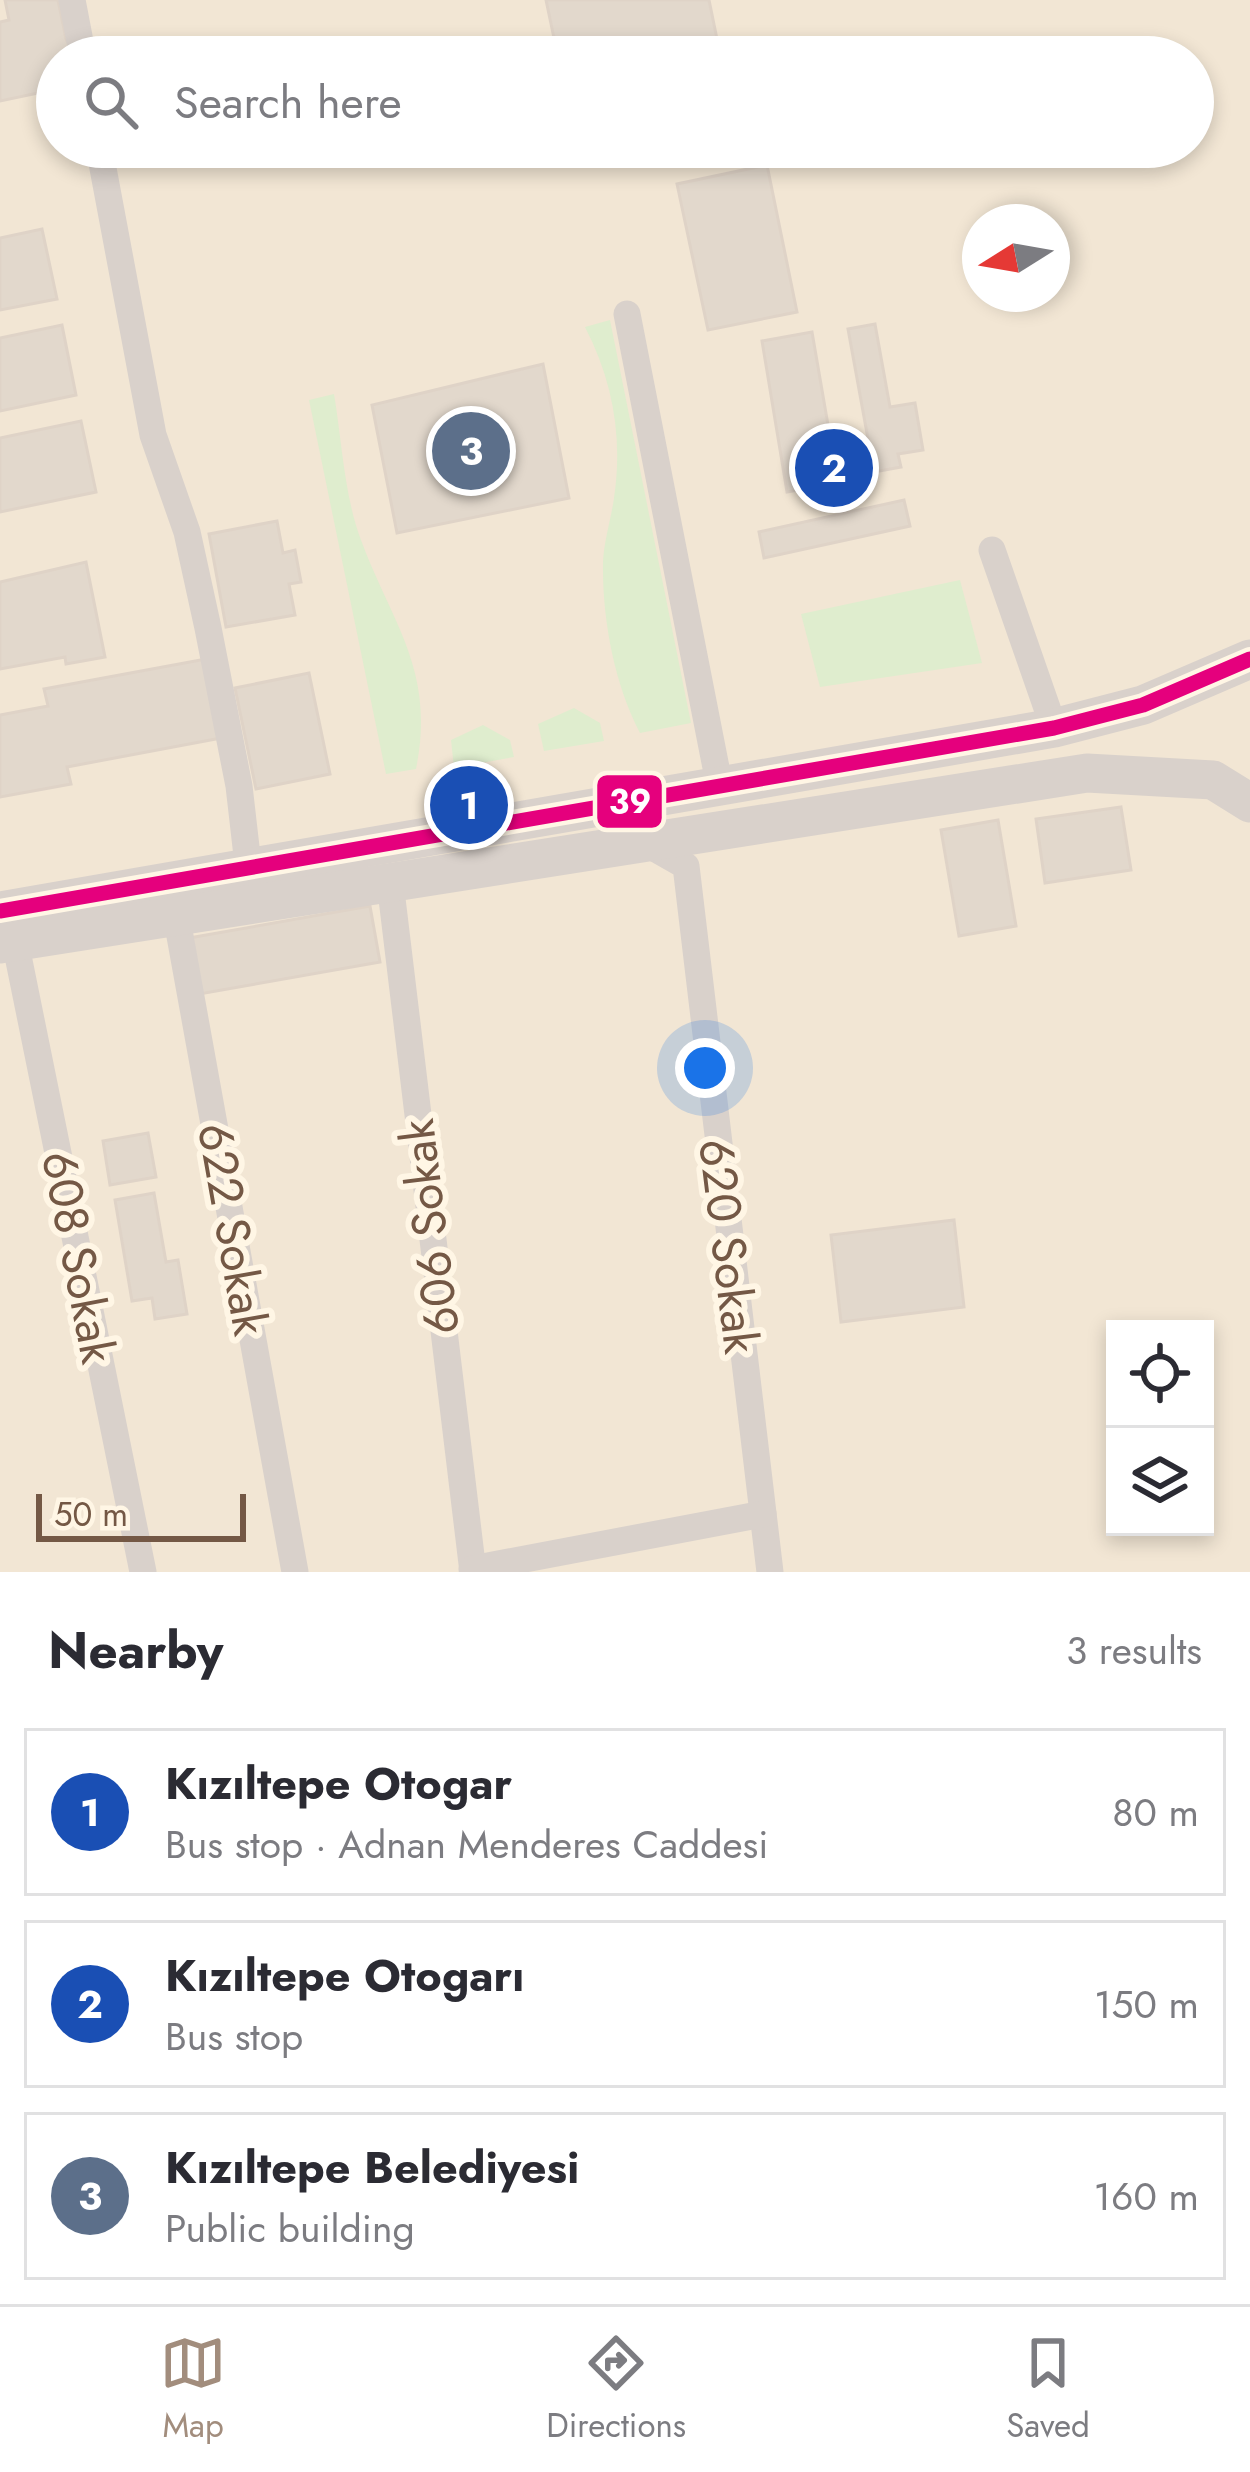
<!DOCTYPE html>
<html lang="en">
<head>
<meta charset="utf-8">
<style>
  body { margin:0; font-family:Jost,sans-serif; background:#f7f7f7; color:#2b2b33 }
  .controls { position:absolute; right:36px; bottom:36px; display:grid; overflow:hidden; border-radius:0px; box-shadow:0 6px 18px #0003 }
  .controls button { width:108px; height:108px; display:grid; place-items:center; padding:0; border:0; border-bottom:3px solid #e1e1e2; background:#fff; color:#2b2b33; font:60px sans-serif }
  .compass { position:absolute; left:962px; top:204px; width:108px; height:108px; border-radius:50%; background:#fff; box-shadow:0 6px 18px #0003; rotate:259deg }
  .scale { position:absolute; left:36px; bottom:30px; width:210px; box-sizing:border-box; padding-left:12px; border:6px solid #745845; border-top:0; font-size:33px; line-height:42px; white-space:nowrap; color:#745845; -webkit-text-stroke:9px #fff6e5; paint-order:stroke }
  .you { position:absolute; left:705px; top:1068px; width:42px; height:42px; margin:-30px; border:9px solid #fff; border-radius:50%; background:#1a73e8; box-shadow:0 0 0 18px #1a73e833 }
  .badge { display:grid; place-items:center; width:78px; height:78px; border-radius:50%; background:#a28d7d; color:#fff; font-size:39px; font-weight:700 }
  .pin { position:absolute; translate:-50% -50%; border:6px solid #fff; box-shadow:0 3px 12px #0006 }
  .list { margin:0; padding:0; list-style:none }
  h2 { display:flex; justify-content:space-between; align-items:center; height:156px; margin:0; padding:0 48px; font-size:51px }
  h2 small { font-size:39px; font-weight:400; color:#7c7c81 }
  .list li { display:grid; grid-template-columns:78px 1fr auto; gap:36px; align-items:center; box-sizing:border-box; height:168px; margin:0 24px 24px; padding:0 24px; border:3px solid #e1e1e2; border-radius:0px }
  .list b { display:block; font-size:45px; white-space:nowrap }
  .list p { margin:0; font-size:39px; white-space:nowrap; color:#7c7c81 }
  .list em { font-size:39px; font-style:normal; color:#7c7c81 }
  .icon { flex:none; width:66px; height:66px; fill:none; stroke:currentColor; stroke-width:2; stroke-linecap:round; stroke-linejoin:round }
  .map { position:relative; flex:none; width:1250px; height:1572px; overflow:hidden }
  .search { position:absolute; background:#fff; box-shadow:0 6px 18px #0003; left:36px; right:36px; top:36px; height:132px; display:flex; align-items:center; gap:30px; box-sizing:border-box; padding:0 42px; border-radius:66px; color:#7c7c81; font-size:45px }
  .sheet { height:732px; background:#fff }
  nav { display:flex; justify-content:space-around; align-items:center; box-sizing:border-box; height:168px; border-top:3px solid #e1e1e2; background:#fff; font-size:33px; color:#7c7c81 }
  nav a { display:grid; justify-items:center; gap:6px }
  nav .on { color:#a28d7d }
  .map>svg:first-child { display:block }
</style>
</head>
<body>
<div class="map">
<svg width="1250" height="1572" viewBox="0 0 1250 1572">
  <rect width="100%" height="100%" fill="#f6f0e4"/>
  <path fill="#f2e6d4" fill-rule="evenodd" d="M0 0H1250V1572H0ZM57 57H1193V147H57ZM980 222H1052V294H980ZM1115 1329H1205V1527H1115Z"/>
  <g fill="#dfedce">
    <path d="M610 320 691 723 640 733C614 683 602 618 603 562 604 541 611 519 614 498 623 438 613 381 585 327Z"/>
    <path d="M334 394C342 441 344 495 361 540 392 624 436 670 416 769L386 774 309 400Z"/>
    <polygon points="960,580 982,663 820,687 801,614"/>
    <polygon points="574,708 600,723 604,741 544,751 538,724"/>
    <polygon points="483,725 510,740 514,757 454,768 451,740"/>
  </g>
  <g fill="#e2d8cc" stroke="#dfd3c7" stroke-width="3">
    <polygon points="5,0 58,0 66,39 76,57 57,57 57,89 0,101 0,22 9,20"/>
    <polygon points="546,0 709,0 717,39 621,57 558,57"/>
    <polygon points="814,41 817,57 731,57 731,56"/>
    <polygon points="715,45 718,57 654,57"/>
    <polygon points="767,165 797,312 708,330 677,184"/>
    <polygon points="42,229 57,299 0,310 0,238"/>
    <polygon points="875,324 890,407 915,403 923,450 898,454 901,467 874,472 848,329"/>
    <polygon points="62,325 76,395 0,411 0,338"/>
    <polygon points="812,332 838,483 787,492 762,341"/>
    <polygon points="543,364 569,498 397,533 372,405"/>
    <polygon points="81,421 96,492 0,512 0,438"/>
    <polygon points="904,500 910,526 764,558 759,532"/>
    <polygon points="277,521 283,553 295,550 301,582 289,584 295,615 226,627 209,534"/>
    <polygon points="86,562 105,657 66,664 65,657 0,669 0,582"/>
    <polygon points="206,659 221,738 67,767 71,784 0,797 0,715 48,706 44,689"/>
    <polygon points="309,673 330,774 256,789 235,688"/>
    <polygon points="1121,807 1131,870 1045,883 1036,819"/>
    <polygon points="998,820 1016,926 959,936 941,830"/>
    <polygon points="370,906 380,962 199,994 189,938"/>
    <polygon points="148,1133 156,1177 110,1185 103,1141"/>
    <polygon points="154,1193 166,1262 178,1260 187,1314 155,1319 152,1298 132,1301 115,1200"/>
    <polygon points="954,1220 964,1307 841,1322 831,1235"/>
  </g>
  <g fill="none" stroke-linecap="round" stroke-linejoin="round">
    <g stroke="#d9d1cb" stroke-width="27">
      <polyline points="72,0 83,57"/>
      <polyline points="99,147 153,435 187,532 208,628 239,786 250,882"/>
      <polyline points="627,314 720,788"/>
      <polyline points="992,550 1054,728"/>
      <polyline points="642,841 686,866 770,1572"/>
      <polyline points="390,882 473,1572"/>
      <polyline points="174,903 295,1572"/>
      <polyline points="15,941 143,1572"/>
      <polyline points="472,1569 763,1514"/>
    </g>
    <g stroke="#d9d1cb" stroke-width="39">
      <polyline points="0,911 1054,728 1143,705 1250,659"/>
      <polyline points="0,944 1087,773 1213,780 1250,803"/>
    </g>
    <g stroke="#fff6e5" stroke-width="24">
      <polyline id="bus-1" points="0,911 1054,728 1143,705 1250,659"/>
    </g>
    <use href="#bus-1" stroke="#e5007d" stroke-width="15"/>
  </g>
  <g text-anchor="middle" stroke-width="12" stroke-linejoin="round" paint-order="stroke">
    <g font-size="48" fill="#745845" stroke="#fff6e5">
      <text transform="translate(429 1227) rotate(-97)" y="17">606 Sokak</text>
      <text transform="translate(233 1229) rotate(80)" y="17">622 Sokak</text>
      <text transform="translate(729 1246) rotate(83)" y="17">620 Sokak</text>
      <text transform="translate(79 1257) rotate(79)" y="17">608 Sokak</text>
    </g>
  </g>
  <rect stroke="#fff6e5" stroke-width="4.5" x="595" y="773" width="69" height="57" rx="12" fill="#e5007d"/>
  <g font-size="33" text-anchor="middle" font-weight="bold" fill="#fff">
    <text x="630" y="813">39</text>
  </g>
</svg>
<div class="controls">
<button><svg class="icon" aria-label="locate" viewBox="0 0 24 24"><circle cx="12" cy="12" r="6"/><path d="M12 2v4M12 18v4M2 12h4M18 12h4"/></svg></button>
<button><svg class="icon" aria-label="layers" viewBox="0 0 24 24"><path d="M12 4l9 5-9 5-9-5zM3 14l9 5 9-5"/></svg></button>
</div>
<svg class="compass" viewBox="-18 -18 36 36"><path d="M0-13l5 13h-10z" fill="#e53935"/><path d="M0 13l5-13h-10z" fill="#7c7c81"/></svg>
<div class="scale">50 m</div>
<div class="you"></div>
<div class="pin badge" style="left:469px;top:805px;background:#1a4fb4">1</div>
<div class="pin badge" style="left:834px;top:468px;background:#1a4fb4">2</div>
<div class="pin badge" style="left:471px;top:451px;background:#5c6f8a">3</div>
<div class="search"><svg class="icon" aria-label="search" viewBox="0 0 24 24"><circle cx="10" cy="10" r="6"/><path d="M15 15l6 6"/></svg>Search here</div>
</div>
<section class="sheet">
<h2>Nearby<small>3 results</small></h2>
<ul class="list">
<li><span class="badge" style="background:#1a4fb4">1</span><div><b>Kızıltepe Otogar</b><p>Bus stop · Adnan Menderes Caddesi</p></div><em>80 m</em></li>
<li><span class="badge" style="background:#1a4fb4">2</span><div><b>Kızıltepe Otogarı</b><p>Bus stop</p></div><em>150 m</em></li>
<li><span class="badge" style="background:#5c6f8a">3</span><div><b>Kızıltepe Belediyesi</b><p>Public building</p></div><em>160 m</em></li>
</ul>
</section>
<nav>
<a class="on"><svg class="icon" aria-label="map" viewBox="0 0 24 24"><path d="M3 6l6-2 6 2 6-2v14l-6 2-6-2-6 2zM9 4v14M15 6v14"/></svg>Map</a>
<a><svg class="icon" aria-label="directions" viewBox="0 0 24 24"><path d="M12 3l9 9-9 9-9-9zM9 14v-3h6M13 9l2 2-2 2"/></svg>Directions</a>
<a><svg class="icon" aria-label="saved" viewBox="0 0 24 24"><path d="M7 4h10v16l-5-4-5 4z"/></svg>Saved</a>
</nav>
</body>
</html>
